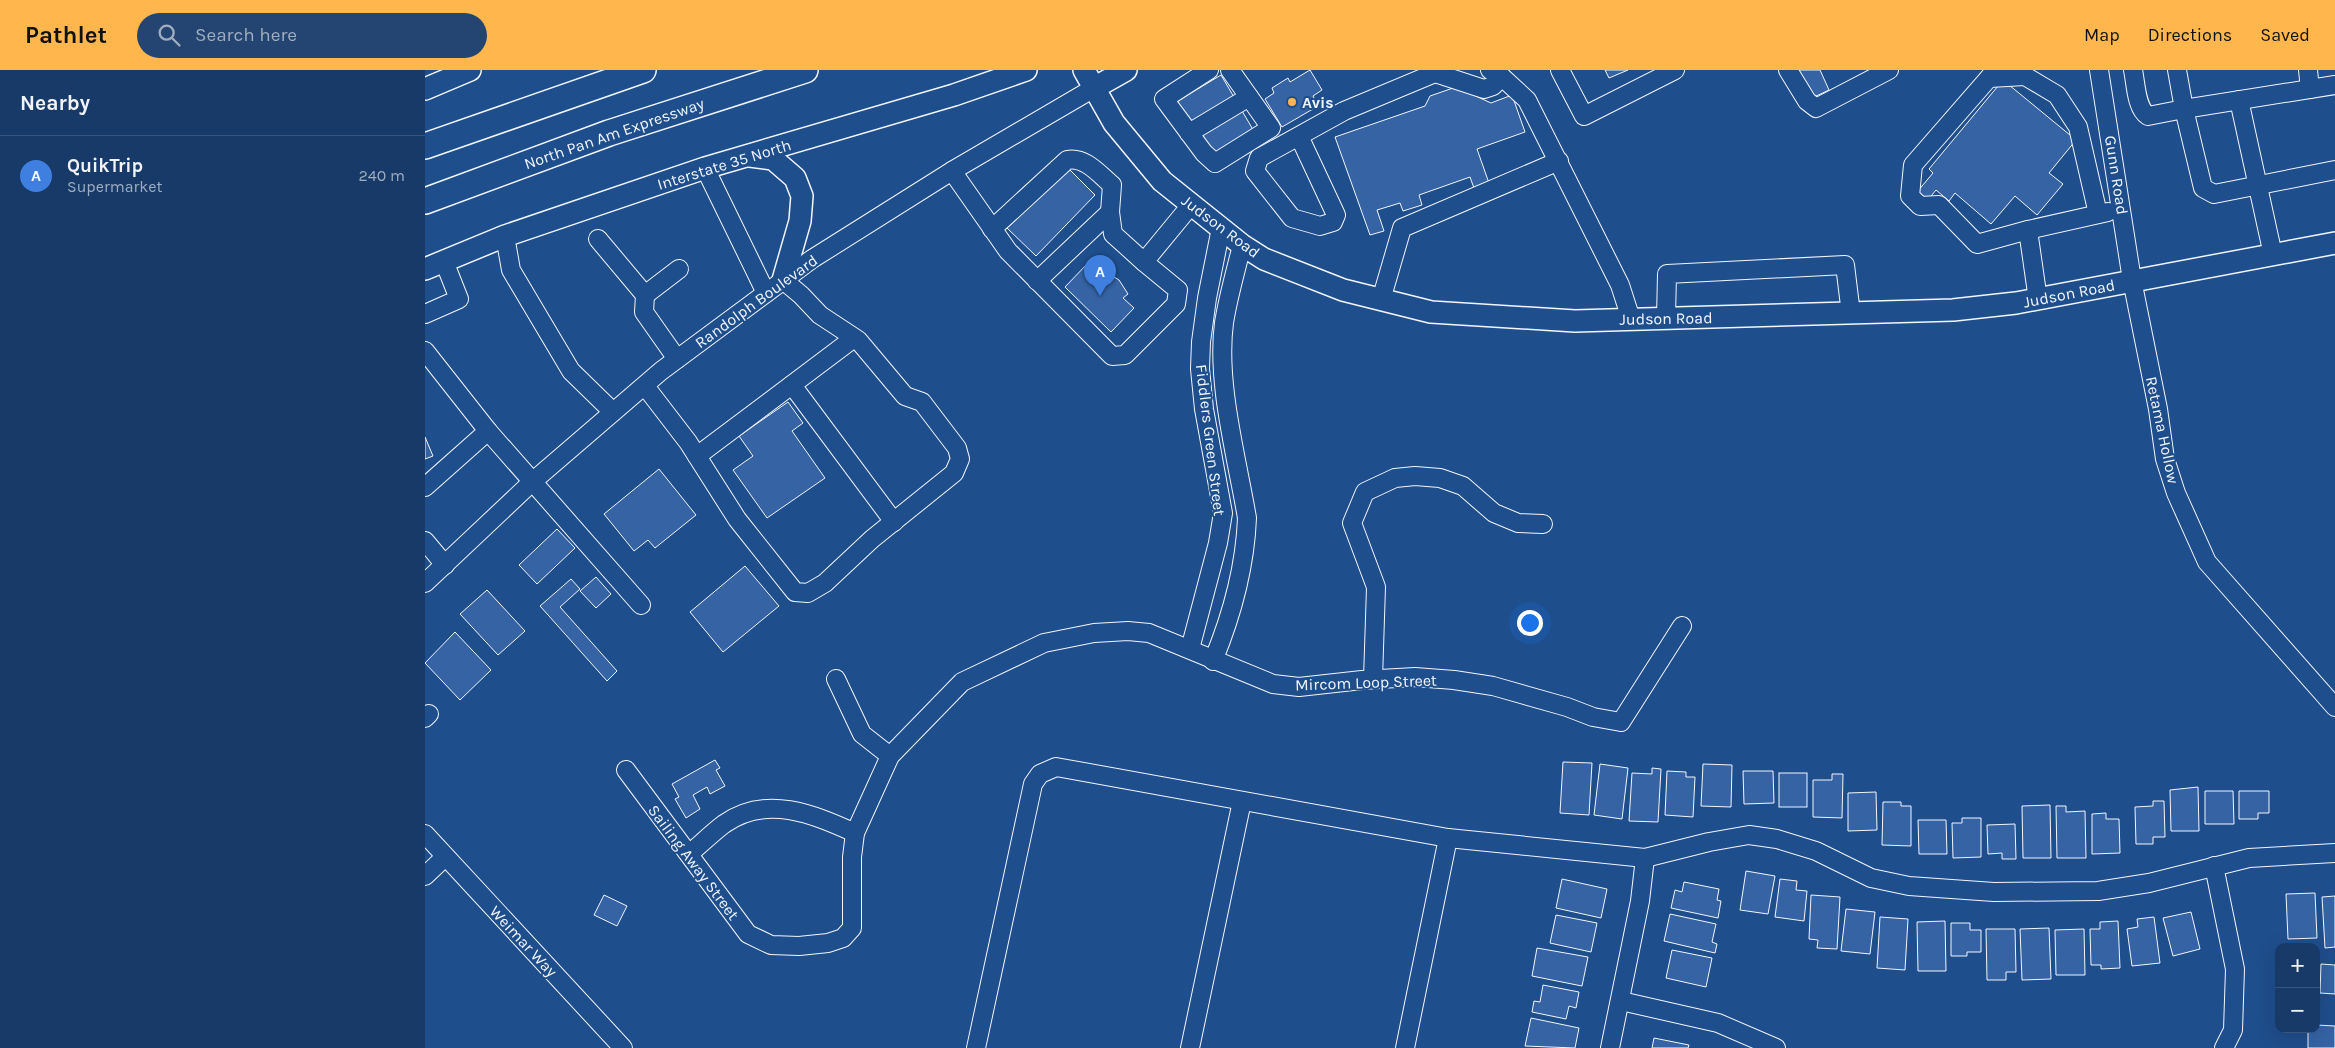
<!DOCTYPE html>
<html lang="en">
<head>
<meta charset="utf-8">
<style>
  body { margin:0; font-family:Karla,sans-serif; background:#244571; color:#f1f3f6 }
  .controls { position:absolute; right:15px; bottom:15px; display:grid; overflow:hidden; border-radius:10px; box-shadow:0 5px 20px #0002 }
  .controls button { width:45px; height:45px; display:grid; place-items:center; padding:0; border:0; border-bottom:1px solid #36547d; background:#173a69; color:#f1f3f6; font:25px sans-serif }
  .you { position:absolute; left:1104px; top:552px; width:18px; height:18px; margin:-12px; border:4px solid #fff; border-radius:50%; background:#1a73e8; box-shadow:0 0 0 8px #1a73e833 }
  .badge { display:grid; place-items:center; width:32px; height:32px; border-radius:50%; background:#ffb74d; color:#fff; font-size:16px; font-weight:700 }
  .pin { position:absolute; translate:-50% -41px; filter:drop-shadow(0 1px 2px #0008) }
  .pin::after { content:''; position:absolute; top:26px; width:18px; height:15px; background:inherit; clip-path:polygon(0 0,100% 0,50% 100%) }
  .list { margin:0; padding:0; list-style:none }
  h2 { display:flex; justify-content:space-between; align-items:center; height:65px; margin:0; padding:0 20px; font-size:21px }
  h2 small { font-size:16px; font-weight:400; color:#9eadc0 }
  .list li { display:grid; grid-template-columns:32px 1fr auto; gap:15px; align-items:center; box-sizing:border-box; height:80px; padding:0 20px; border-top:1px solid #36547d }
  .list b { display:block; font-size:19px; white-space:nowrap }
  .list p { margin:0; font-size:16px; white-space:nowrap; color:#9eadc0 }
  .list em { font-size:16px; font-style:normal; color:#9eadc0 }
  .icon { flex:none; width:28px; height:28px; fill:none; stroke:currentColor; stroke-width:2; stroke-linecap:round; stroke-linejoin:round }
  .map { position:relative; flex:none; width:1910px; height:978px; overflow:hidden }
  header { display:flex; align-items:center; gap:30px; box-sizing:border-box; height:70px; padding:0 25px; background:#ffb74d; color:#111 }
  header strong { font-size:24px }
  nav { display:flex; gap:28px; margin-inline-start:auto; font-size:18px }
  .search { width:350px; height:45px; background:#244571; display:flex; align-items:center; gap:12px; box-sizing:border-box; padding:0 18px; border-radius:28px; color:#9eadc0; font-size:19px }
  main { display:flex }
  aside { flex:1; background:#173a69 }
  .map>svg:first-child { display:block }
</style>
</head>
<body>
<header>
<strong>Pathlet</strong>
<div class="search"><svg class="icon" aria-label="search" viewBox="0 0 24 24"><circle cx="10" cy="10" r="6"/><path d="M15 15l6 6"/></svg>Search here</div>
<nav><a>Map</a><a>Directions</a><a>Saved</a></nav>
</header>
<main>
<aside>
<h2>Nearby<small></small></h2>
<ul class="list">
<li><span class="badge" style="background:#3f7fe0">A</span><div><b>QuikTrip</b><p>Supermarket</p></div><em>240 m</em></li>
</ul>
</aside>
<div class="map">
<svg width="1910" height="978" viewBox="0 0 1910 978">
  <rect width="100%" height="100%" fill="#1f4e8c"/>
  <g fill="#3563a3" stroke="#f2f6ff">
    <polygon points="885,0 897,20 888,26 893,36 857,57 840,29 849,23 847,18 863,8 865,12"/>
    <polygon points="1180,0 1203,0 1184,8"/>
    <polygon points="1374,0 1395,0 1404,20 1387,28"/>
    <polygon points="796,5 830,63 785,89 751,32"/>
    <polygon points="1578,10 1651,70 1624,103 1638,114 1612,145 1590,126 1566,154 1530,123 1524,131 1511,120 1502,131 1492,122 1508,103 1504,99"/>
    <polygon points="1031,17 1066,33 1087,25 1100,62 1052,79 1065,116 1050,121 1045,107 994,125 997,135 978,141 975,133 952,140 959,161 945,165 910,67 1000,36 1005,26"/>
    <polygon points="642,97 670,125 611,186 582,158"/>
    <polygon points="663,193 674,204 678,200 694,210 703,224 698,228 709,238 686,262 640,217"/>
    <polygon points="363,332 378,353 367,361 400,408 342,448 308,400 328,386 314,366"/>
    <polygon points="0,367 8,386 0,389"/>
    <polygon points="234,399 271,445 230,478 223,470 209,481 179,444"/>
    <polygon points="132,459 150,478 112,514 94,495"/>
    <polygon points="320,496 354,536 298,582 265,542"/>
    <polygon points="171,507 186,524 171,538 155,521"/>
    <polygon points="146,509 155,519 135,537 192,601 182,611 115,536"/>
    <polygon points="62,520 100,561 73,585 35,544"/>
    <polygon points="30,562 66,600 35,630 0,593"/>
    <polygon points="290,690 295,698 291,700 300,716 285,724 282,717 268,725 275,739 261,748 250,729 254,727 247,714"/>
    <polygon points="1138,692 1167,693 1164,745 1135,743"/>
    <polygon points="1175,694 1203,698 1197,749 1169,745"/>
    <polygon points="1278,694 1307,695 1306,737 1276,736"/>
    <polygon points="1227,698 1236,699 1233,752 1204,751 1207,703 1227,704"/>
    <polygon points="1242,701 1261,702 1261,707 1270,707 1268,747 1240,745"/>
    <polygon points="1318,701 1348,701 1349,733 1319,734"/>
    <rect x="1354" y="703" width="28" height="34"/>
    <polygon points="1407,704 1418,704 1417,748 1388,747 1388,710 1407,710"/>
    <polygon points="1773,717 1774,761 1746,761 1745,720"/>
    <polygon points="1780,721 1808,721 1809,754 1780,754"/>
    <polygon points="1814,721 1844,721 1844,743 1833,743 1833,749 1814,749"/>
    <polygon points="1451,722 1452,760 1423,761 1423,723"/>
    <polygon points="1728,731 1739,731 1740,767 1728,767 1728,774 1711,774 1710,737 1728,736"/>
    <polygon points="1458,732 1476,732 1476,736 1486,736 1486,776 1457,775"/>
    <polygon points="1625,735 1626,788 1598,788 1597,736"/>
    <polygon points="1631,736 1641,736 1641,742 1660,741 1661,788 1632,788"/>
    <polygon points="1681,743 1681,749 1694,749 1695,783 1667,784 1667,744"/>
    <polygon points="1537,748 1556,748 1556,787 1528,788 1527,753 1537,753"/>
    <polygon points="1493,750 1521,750 1522,784 1494,784"/>
    <polygon points="1590,754 1591,789 1577,789 1577,783 1563,784 1562,755"/>
    <polygon points="1321,801 1350,806 1343,844 1315,840"/>
    <polygon points="1137,809 1182,819 1176,848 1131,838"/>
    <polygon points="1355,809 1372,811 1371,820 1382,821 1379,851 1350,847"/>
    <polygon points="1259,812 1294,819 1292,830 1296,831 1293,848 1246,838 1250,820 1257,822"/>
    <polygon points="1890,823 1892,868 1863,869 1861,824"/>
    <polygon points="179,825 202,836 192,856 169,845"/>
    <polygon points="1386,825 1415,827 1412,879 1392,878 1393,870 1384,869"/>
    <polygon points="1910,826 1910,877 1900,878 1897,827"/>
    <polygon points="1421,839 1450,842 1445,884 1416,881"/>
    <polygon points="1766,842 1775,879 1748,886 1738,848"/>
    <polygon points="1245,844 1291,854 1287,872 1292,874 1290,883 1239,871"/>
    <polygon points="1131,845 1172,853 1166,882 1125,873"/>
    <polygon points="1455,847 1483,849 1480,900 1452,898"/>
    <polygon points="1729,847 1735,893 1707,896 1702,859 1713,857 1712,849"/>
    <polygon points="1520,851 1521,901 1493,901 1492,852"/>
    <polygon points="1693,851 1695,898 1676,899 1676,895 1666,895 1665,859 1675,859 1675,852"/>
    <polygon points="1526,853 1545,853 1545,860 1556,860 1556,882 1542,882 1542,886 1526,886"/>
    <polygon points="1624,858 1626,909 1597,910 1595,859"/>
    <polygon points="1561,859 1590,859 1591,902 1581,902 1581,910 1562,910"/>
    <polygon points="1659,859 1660,905 1631,905 1630,860"/>
    <polygon points="1112,878 1163,887 1157,916 1107,906"/>
    <polygon points="1247,880 1287,888 1281,917 1241,908"/>
    <polygon points="1896,894 1910,895 1910,924 1895,923"/>
    <polygon points="1118,915 1154,922 1151,938 1144,936 1141,949 1107,942 1109,931 1115,932"/>
    <polygon points="1106,948 1154,958 1150,978 1100,976"/>
    <polygon points="1891,955 1910,956 1910,978 1883,978 1883,959 1891,959"/>
    <polygon points="1229,968 1264,975 1263,978 1227,978"/>
  </g>
  <g fill="none" stroke-linecap="round" stroke-linejoin="round">
    <g stroke="#f2f6ff" stroke-width="20">
      <g id="minor">
        <polyline points="784,0 739,29 779,83 790,93 846,58 805,0"/>
        <polyline points="1065,0 1077,7 1102,30 1195,215 1206,249"/>
        <polyline points="1135,0 1159,46 1250,0"/>
        <polyline points="1363,0 1382,31 1391,38 1464,0"/>
        <polyline points="1574,0 1569,2 1488,95 1485,126 1495,136 1514,135 1552,174 1603,160"/>
        <polyline points="1674,0 1707,210 1733,339 1740,389 1751,423 1782,492 1910,637"/>
        <path d="M1708 0C1711 14 1711 38 1723 46L1759 39 1752 0"/>
        <polyline points="1883,0 1885,19"/>
        <polyline points="1010,3 1059,19 1068,16 1077,7"/>
        <polyline points="1564,8 1600,6 1632,25 1653,57 1673,144"/>
        <polyline points="1910,15 1759,39 1778,118 1789,124 1910,100"/>
        <polyline points="1814,30 1848,185"/>
        <polyline points="764,63 824,27"/>
        <polyline points="874,66 911,145 908,152 895,156 867,148 830,101 834,88 919,41 1010,3 1008,0"/>
        <polyline points="280,98 341,223"/>
        <polyline points="527,101 583,181 687,286 700,285 751,234 753,220 719,192 766,135"/>
        <path d="M567 159 642 90C660 86 675 105 687 115L685 142 688 164 719 192"/>
        <polyline points="80,166 86,200 146,301 188,342"/>
        <polyline points="173,169 220,225 219,242 252,289"/>
        <polyline points="612,211 685,142"/>
        <polyline points="220,225 254,199"/>
        <polyline points="956,230 977,158 1134,91"/>
        <polyline points="1613,230 1603,160 1683,142"/>
        <polyline points="0,244 34,229 19,191"/>
        <polyline points="1241,248 1242,204 1420,195 1426,244"/>
        <polyline points="0,281 63,361 216,535"/>
        <polyline points="367,315 469,452"/>
        <polyline points="220,316 263,372 312,449 370,522 383,523 400,513 447,469 529,403 535,389 532,378 497,332 480,326 433,270 395,245 376,225 358,210"/>
        <polyline points="272,386 429,268"/>
        <polyline points="0,417 63,361"/>
        <polyline points="0,471 20,495"/>
        <polyline points="0,513 107,412 236,301 387,189 527,101 669,18"/>
        <polyline points="765,579 793,473 798,443 779,339 775,299 776,272 782,228 796,158"/>
        <path d="M788 591C807 545 820 498 822 448 812 388 791 313 799 253 803 227 811 200 817 175"/>
        <polyline points="411,609 437,664 465,686"/>
        <polyline points="948,609 951,517 927,453 940,422 970,408 990,406 1015,408 1038,416 1069,443 1093,453 1118,454"/>
        <polyline points="0,648 4,644"/>
        <polyline points="201,700 323,864 346,875 374,876 403,873 418,868 427,858 427,787 430,763 465,686 537,612 619,573 669,563 703,561 724,563 848,614 874,617 937,610 990,607 1029,610 1068,616 1142,637 1168,647 1196,652 1257,556"/>
        <polyline points="0,764 198,978"/>
        <path d="M264 784C276 774 287 763 299 754 341 724 388 744 430 763"/>
        <polyline points="1789,796 1810,899 1808,960 1799,978"/>
        <polyline points="0,806 20,787"/>
        <polyline points="1196,931 1293,953 1351,978"/>
        <polyline points="551,978 608,714 615,704 631,697 1023,768 1220,788 1284,772 1324,765 1352,769 1391,781 1446,808 1484,816 1569,822 1673,821 1724,813 1824,788 1910,783"/>
        <polyline points="765,978 817,731"/>
        <polyline points="980,978 1023,768"/>
        <polyline points="1185,978 1215,831 1220,788"/>
      </g>
    </g>
    <g stroke="#f2f6ff" stroke-width="24">
      <g id="major">
        <polyline points="659,0 689,53 737,111 817,175 839,189 918,220 1006,242 1150,251 1528,240 1591,233 1910,173"/>
        <polyline points="669,18 701,0"/>
        <polyline points="0,19 45,0"/>
        <polyline points="325,86 348,89 370,108 377,126 375,151 358,210"/>
        <polyline points="0,199 80,166 280,98 529,25 601,0"/>
      </g>
    </g>
    <g stroke="#f2f6ff" stroke-width="28">
      <g id="highway">
        <polyline points="0,76 218,0"/>
        <polyline points="0,131 184,63 380,0"/>
      </g>
    </g>
    <use href="#minor" stroke="#1f4e8c" stroke-width="18"/>
    <use href="#major" stroke="#1f4e8c" stroke-width="21"/>
    <use href="#highway" stroke="#1f4e8c" stroke-width="25"/>
  </g>
  <circle fill="#ffb74d" stroke="#1f4e8c" stroke-width="2" cx="867" cy="32" r="5"/>
  <g text-anchor="middle" stroke-width="4" stroke-linejoin="round" paint-order="stroke">
    <g font-size="16" font-weight="bold" fill="#f2f6ff" stroke="#1f4e8c" text-anchor="start">
      <text x="877" y="38">Avis</text>
    </g>
    <g font-size="16" fill="#f2f6ff" stroke="#1f4e8c">
      <text transform="translate(189 63) rotate(-19)" y="6">North Pan Am Expressway</text>
      <text transform="translate(299 94) rotate(-17)" y="6">Interstate 35 North</text>
      <text transform="translate(1692 105) rotate(81)" y="6">Gunn Road</text>
      <text transform="translate(796 156) rotate(37)" y="6">Judson Road</text>
      <text transform="translate(1644 223) rotate(-11)" y="6">Judson Road</text>
      <text transform="translate(331 231) rotate(-36)" y="6">Randolph Boulevard</text>
      <text transform="translate(1241 248) rotate(-1)" y="6">Judson Road</text>
      <text transform="translate(1738 360) rotate(78)" y="6">Retama Hollow</text>
      <text transform="translate(786 370) rotate(83)" y="6">Fiddlers Green Street</text>
      <text transform="translate(941 612) rotate(-2)" y="6">Mircom Loop Street</text>
      <text transform="translate(269 792) rotate(53)" y="6">Sailing Away Street</text>
      <text transform="translate(99 871) rotate(47)" y="6">Weimar Way</text>
    </g>
  </g>
</svg>
<div class="controls">
<button>+</button>
<button>−</button>
</div>
<div class="you"></div>
<div class="pin badge" style="left:675px;top:226px;background:#3f7fe0">A</div>
</div>
</main>
</body>
</html>
